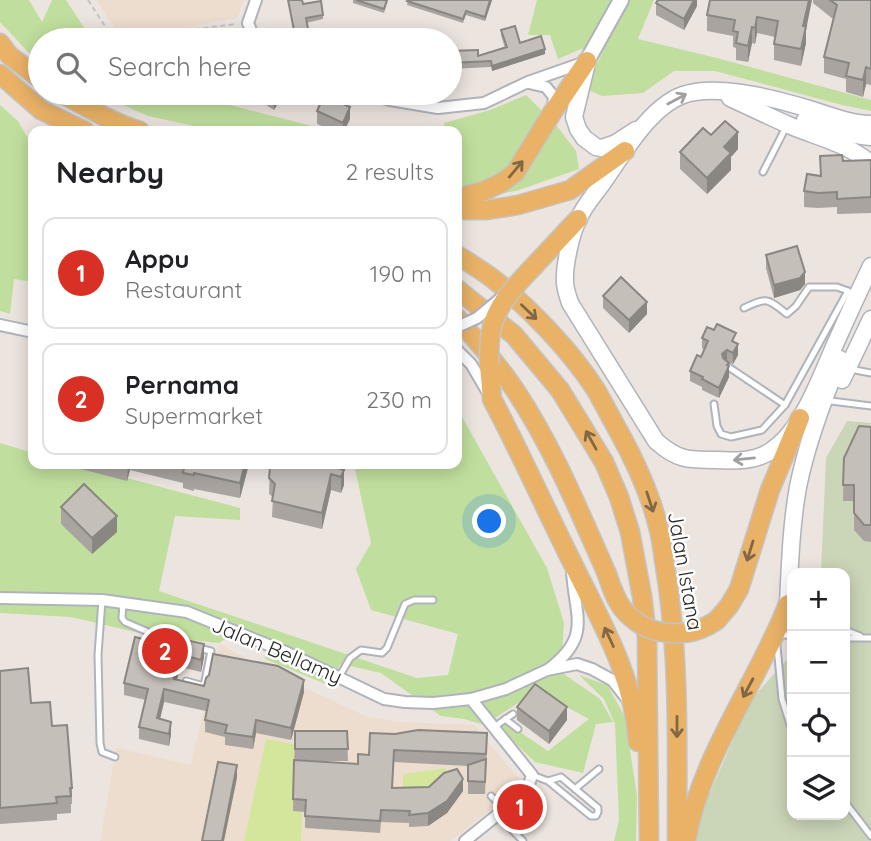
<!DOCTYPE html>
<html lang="en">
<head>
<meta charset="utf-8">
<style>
  body { margin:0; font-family:Quicksand,sans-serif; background:#f2f2f2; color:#202124 }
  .controls { position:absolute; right:21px; bottom:21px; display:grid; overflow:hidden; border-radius:14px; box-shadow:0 4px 18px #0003 }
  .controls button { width:63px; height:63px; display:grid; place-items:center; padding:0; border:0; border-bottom:2px solid #e0e0e0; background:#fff; color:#202124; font:35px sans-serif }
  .you { position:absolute; left:490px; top:522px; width:24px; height:24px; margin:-18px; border:5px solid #fff; border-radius:50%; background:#1a73e8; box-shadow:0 0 0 10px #1a73e833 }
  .badge { display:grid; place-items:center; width:46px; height:46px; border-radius:50%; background:#d93025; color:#fff; font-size:23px; font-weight:700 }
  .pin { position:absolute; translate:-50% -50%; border:4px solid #fff; box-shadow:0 2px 7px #0006 }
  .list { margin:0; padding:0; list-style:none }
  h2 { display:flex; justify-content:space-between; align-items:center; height:91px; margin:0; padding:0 28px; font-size:30px }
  h2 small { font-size:23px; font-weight:400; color:#757577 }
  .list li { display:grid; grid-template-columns:46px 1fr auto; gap:21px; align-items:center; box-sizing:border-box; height:112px; margin:0 14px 14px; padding:0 14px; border:2px solid #e0e0e0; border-radius:14px }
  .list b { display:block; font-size:26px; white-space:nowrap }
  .list p { margin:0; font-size:23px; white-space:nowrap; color:#757577 }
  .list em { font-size:23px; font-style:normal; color:#757577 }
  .icon { flex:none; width:38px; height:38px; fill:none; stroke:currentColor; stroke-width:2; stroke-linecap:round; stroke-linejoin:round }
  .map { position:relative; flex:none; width:871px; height:841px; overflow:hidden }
  .search { position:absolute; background:#fff; box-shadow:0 4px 18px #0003; left:28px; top:28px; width:434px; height:77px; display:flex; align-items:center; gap:18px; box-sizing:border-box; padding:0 24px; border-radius:38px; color:#757577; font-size:26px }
  .panel { position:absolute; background:#fff; box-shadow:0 4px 18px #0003; left:28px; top:126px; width:434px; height:343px; border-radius:14px }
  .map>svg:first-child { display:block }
</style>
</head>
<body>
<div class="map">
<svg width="871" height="841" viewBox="0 0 871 841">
  <rect width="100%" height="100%" fill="#ece4de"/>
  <g fill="#edddcf">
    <polygon points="96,0 244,0 237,18 183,28 153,40 141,40 119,33"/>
    <polygon points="219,644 277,675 365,716 399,722 474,725 520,780 510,795 450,841 100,841 116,748 191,765"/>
  </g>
  <g fill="#c0df9e">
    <polygon points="0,0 29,0 42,22 52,0 66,0 92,40 40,40 40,62 33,57 0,22"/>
    <polygon points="537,0 654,0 638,39 717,58 871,100 871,111 842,105 715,71 674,71 643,93 602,96 586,89 603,51 581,49 558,59 550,35 528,35"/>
    <polygon points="96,93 203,93 206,99 332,131 217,131 148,116"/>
    <polygon points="526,95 557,126 576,151 579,169 516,191 489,195 457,189 457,131 445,131 444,123 490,110"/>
    <polygon points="0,105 18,121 33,147 33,282 14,279 10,314 0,311"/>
    <polygon points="457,408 547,568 564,623 561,672 600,699 613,722 596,724 583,773 535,762 498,727 505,722 548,751 589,719 537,691 484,725 464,719 441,716 381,673 341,664 326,684 265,659 268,645 238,631 219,643 152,636 71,617 0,613 0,443 33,453 33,464 74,464 240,508 240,520 175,516 159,591 417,678 448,675 458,634 371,610 356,569 371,543 354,464 457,464"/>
    <polygon points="579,675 607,685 625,717 637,796 636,841 614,841 619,820 615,724 604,699"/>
  </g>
  <polygon fill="#cbd5b7" points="847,421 871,423 871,841 696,841 696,825 750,701 792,654 792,815 845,815 845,573 821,573 826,458"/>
  <g fill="#d4e69b">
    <polygon points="266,739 305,746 301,841 244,841"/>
    <polygon points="446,768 449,789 403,795 403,774"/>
  </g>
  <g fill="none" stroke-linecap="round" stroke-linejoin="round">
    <g stroke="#afb3bb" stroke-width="9">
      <g id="service">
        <polyline points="763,172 786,127"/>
        <path d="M744 308C767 297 767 298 787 314L796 306 809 287H837L848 291"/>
        <polyline points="727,366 785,405"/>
        <polyline points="850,369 871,373"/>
        <polyline points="831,401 871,406"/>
        <polyline points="714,404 717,426 721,434 731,437 762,430 785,405 848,291"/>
        <polyline points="102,600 98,655 100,743 102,752 115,757"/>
        <polyline points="123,603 122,618 125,622 155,635"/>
        <polyline points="845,630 860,636"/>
        <polyline points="778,634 792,636"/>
        <polyline points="845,638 871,638"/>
        <polyline points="777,646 782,699 792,731"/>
        <polyline points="339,677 350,658 361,650 382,653 387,648 405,604 414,600 433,600"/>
        <polyline points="186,681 204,686 211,651 198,648"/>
        <polyline points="505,719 518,729"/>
        <polyline points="494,727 513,714"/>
        <polyline points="532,775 548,781 591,816 596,816 598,812 598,808 561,777 548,781"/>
        <polyline points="575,789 599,769"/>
        <polyline points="491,796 505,809"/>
        <polyline points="845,802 871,836"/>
        <polyline points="498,816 523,841"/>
      </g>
    </g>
    <g stroke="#afb3bb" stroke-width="14">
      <g id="minor">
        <polyline points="255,40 248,23 256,0"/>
        <polyline points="529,83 546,87 554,97 553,106"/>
        <polyline points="366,93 390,100 438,108 484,103 528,82 585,62"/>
        <polyline points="0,325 33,332"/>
        <polyline points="457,350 471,364 488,393"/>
        <polyline points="0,598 102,600 187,612 288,653 384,699 405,702 433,703 471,699 506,689 547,670 577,664 592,669 612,680 627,699"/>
        <path d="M549 669C593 635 574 616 572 570"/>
        <polyline points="465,841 527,791 532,775 471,699"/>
      </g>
    </g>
    <g stroke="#afb3bb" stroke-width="18">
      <polyline id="tertiary" points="587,61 621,0"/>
    </g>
    <g stroke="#afb3bb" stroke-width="19">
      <g id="secondary">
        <polyline points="587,63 574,117 578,129 584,138 596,147 602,148 616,143 636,130"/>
        <path d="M730 98C750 107 770 117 791 126 817 137 849 144 871 164"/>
        <path d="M805 120C826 128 848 135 871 137"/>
        <path d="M871 124C847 124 822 112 799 106 769 97 713 84 683 95 649 107 622 156 602 184 594 195 583 207 578 220 571 234 564 266 565 282 565 289 568 296 570 303L656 441C677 460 688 460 715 460 734 461 756 462 772 450 803 430 822 373 837 340 848 315 859 291 871 266"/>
        <polyline points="842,380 871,319"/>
        <path d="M788 604C790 565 791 526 798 487 807 442 823 400 840 359"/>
      </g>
    </g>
    <g stroke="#c4c4c4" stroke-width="21">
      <g id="primary">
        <polyline points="0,43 9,55 40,79"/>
        <polyline points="0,74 41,110 85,131"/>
        <path d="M61 93C86 107 113 123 140 131"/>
        <polyline points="457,198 484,191 501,183 515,173 552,113 587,61"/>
        <polyline points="457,210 487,210 518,205 570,190 625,151"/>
        <path d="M457 255C468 262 481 270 492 278 529 307 571 351 596 390 604 404 611 418 619 432 636 463 651 495 659 530 662 542 663 554 665 566 680 657 677 749 677 841"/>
        <polyline points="533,267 578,219"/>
        <polyline points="457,289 514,335 560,390 604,462 619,497 630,532 642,596 647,637 649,841"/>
        <path d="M457 318C477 341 498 364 515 390 553 447 579 511 607 574"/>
        <path d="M489 365 492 399C520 452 545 508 572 562 600 620 634 676 638 742"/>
        <polyline points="717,620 729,606 739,589 770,490 800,418"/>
        <path d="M686 841C701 755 757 684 788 604"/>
      </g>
    </g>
    <g stroke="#c4c4c4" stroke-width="2" stroke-dasharray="5 3.5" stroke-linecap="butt">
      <polyline points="88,0 114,40"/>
      <polyline points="163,40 187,30 236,24"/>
    </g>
    <use href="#service" stroke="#fff" stroke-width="5"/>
    <use href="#minor" stroke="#fff" stroke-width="10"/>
    <use href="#tertiary" stroke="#fff" stroke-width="14"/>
    <use href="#secondary" stroke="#fff" stroke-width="16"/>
    <use href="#primary" stroke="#e9b267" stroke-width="18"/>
    <g stroke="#afb3bb" stroke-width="14" stroke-linecap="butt">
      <polyline id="minor-bridge" points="457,327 477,318 501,298"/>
    </g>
    <g stroke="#c4c4c4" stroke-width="21" stroke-linecap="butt">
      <g id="primary-bridge">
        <path d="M489 365C489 354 489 342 491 331 496 305 516 285 533 267"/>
        <path d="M607 574C611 586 615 599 623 609 645 637 688 641 717 620"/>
      </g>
    </g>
    <use href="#minor-bridge" stroke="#fff" stroke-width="10"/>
    <use href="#primary-bridge" stroke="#e9b267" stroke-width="18"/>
  </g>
  <g fill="#a9a4a0">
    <polygon points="288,0 302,0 303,4 323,15 323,19 306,23 310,40 295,40"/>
    <polygon points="353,0 388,0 384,13 353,3"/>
    <polygon points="408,0 492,0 485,21 466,15 463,23 407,5"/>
    <polygon points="697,0 697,6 684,30 656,15 656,3"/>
    <polygon points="710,0 806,30 806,43 801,66 774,60 774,44 775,37 757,33 755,44 752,43 748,62 736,60 736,48 733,47 733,36 707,31 707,15"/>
    <polygon points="813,0 871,0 871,85 866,84 863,97 846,92 846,79 824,73 824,57 833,19 813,3"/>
    <polygon points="501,30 520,43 545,54 492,71 491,67 450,69 450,51 478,56 505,48 501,35"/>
    <polygon points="283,93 274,110 261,102 261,94"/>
    <polygon points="317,111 350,119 344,131 334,131 317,124"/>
    <polygon points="711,135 738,149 731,157 731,170 707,194 680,169 680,152"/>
    <polygon points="820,156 843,161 871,160 871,213 837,214 837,207 818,208 804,207 804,191 820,176"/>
    <polygon points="766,255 805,284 800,290 774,298 766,268"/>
    <polygon points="603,296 647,314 629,333 603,308"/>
    <polygon points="702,338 736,343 738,355 733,364 727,361 729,366 729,377 719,398 702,390 702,387 690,381 690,371 701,357 704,350 702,348"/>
    <polygon points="871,427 871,542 864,541 854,530 854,501 843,501 844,458"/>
    <polygon points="73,464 249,464 240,498 194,489 194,491 183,488 183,483 130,470 127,481 73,467"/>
    <polygon points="334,464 334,467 344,470 344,485 341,493 331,490 322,529 272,517 273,497 269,494 270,467"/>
    <polygon points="61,507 117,532 92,554 61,524"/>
    <polygon points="135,637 204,657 201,672 180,667 177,679 204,686 304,692 291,740 256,733 253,749 225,745 225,737 205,732 205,720 206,711 164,702 160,719 171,734 169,746 139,739 139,727 146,700 124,695 124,683"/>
    <polygon points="0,671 52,726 72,788 72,804 71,804 71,813 57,814 57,820 0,824"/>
    <polygon points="517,707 567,720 549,744 517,720"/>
    <polygon points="295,731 347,731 348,761 310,761 358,764 369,755 370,733 487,746 485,794 468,794 468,766 394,762 392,788 463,791 447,813 428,826 409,827 409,823 381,822 380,833 305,828 305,812 293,811"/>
  </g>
  <g fill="#8a8682">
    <polygon points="490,0 492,0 485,21 485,17"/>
    <polygon points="694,0 697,0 697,6 684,30 684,19"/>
    <polygon points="809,0 812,0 806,30 806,43 801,66 803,26"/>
    <polygon points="757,17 757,33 755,44 755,28"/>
    <polygon points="752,27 752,43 748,62 748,46"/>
    <polygon points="545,49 545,54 492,71 492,66"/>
    <polygon points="866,67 866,84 863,97 863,80"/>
    <polygon points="280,93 283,93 283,95 274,110 274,102"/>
    <polygon points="350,107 350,119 344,131 343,131 343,123"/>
    <polygon points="738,132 738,149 731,157 731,170 707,194 707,178 724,147"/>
    <polygon points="805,272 805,284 800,290 774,298 774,285"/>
    <polygon points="647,302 647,314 629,333 629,320"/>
    <polygon points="738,344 738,355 733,364 733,353"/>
    <polygon points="727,350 727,361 722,365 722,354"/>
    <polygon points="729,363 729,377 719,398 719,388"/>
    <polygon points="128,464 130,464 130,470 127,481"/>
    <polygon points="245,464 249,464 240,498 240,483"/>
    <polygon points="344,470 344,485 341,493 341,477"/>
    <polygon points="331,474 331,490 322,529 322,513"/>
    <polygon points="117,516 117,532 92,554 92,538"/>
    <polygon points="204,644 204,657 201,672 201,660"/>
    <polygon points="180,654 180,667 174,691 174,679"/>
    <polygon points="304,680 304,692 291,740 291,728"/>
    <polygon points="164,689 164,702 157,731 157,718"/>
    <polygon points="567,707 567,720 549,744 549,731"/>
    <polygon points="256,720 256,733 253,749 253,737"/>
    <polygon points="171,722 171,734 169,746 169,734"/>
    <polygon points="237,765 237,778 224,841 222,841"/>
    <polygon points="463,779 463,791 447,813 428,826 428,813"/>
  </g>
  <g fill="#c5bfba" stroke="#8a8682" stroke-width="2">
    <polygon points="288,0 302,0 303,4 321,1 323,15 306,18 310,39 296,40"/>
    <polygon points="356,0 387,0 384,9"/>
    <polygon points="408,0 490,0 485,17 466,11 463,19 407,1"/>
    <polygon points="658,0 694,0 684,19 656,3"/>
    <polygon points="710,0 809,0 803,26 806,26 801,49 774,44 778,21 757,17 755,28 752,27 748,46 736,43 738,32 733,31 735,20 707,15"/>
    <polygon points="830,0 871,0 871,69 866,67 863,80 846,76 849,63 824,57 837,5"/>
    <polygon points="515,26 520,43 541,36 545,49 492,66 491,61 450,63 450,51 478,50 478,56 507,47 501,30"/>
    <polygon points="330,29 356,38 355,40 326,40"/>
    <polygon points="391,37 406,38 405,40 391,40"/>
    <polygon points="262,93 280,93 274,102 261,94"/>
    <polygon points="324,95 350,107 343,123 317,111"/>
    <polygon points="725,121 738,132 724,147 731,153 707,178 680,152 703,128 711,135"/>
    <polygon points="842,155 843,161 871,160 871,197 837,199 837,192 818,193 804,191 807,174 821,176 820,156"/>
    <polygon points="797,246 805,272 800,278 774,285 766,255"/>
    <polygon points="621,277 647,302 629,320 603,296"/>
    <polygon points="717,324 736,333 732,341 738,344 733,353 727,350 722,354 723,358 729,363 727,365 729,366 719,388 702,379 703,377 690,371 697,355 701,357 708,341 702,338 707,327 714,330"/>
    <polygon points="859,426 871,427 871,525 864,525 854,513 854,485 843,485 844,458"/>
    <polygon points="168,464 245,464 240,483 194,473 194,475 183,473 184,468"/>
    <polygon points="272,464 332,464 332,466 344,470 341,477 331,474 322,513 272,501 275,484 269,478 270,467"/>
    <polygon points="84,484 117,516 92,538 61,507"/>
    <polygon points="149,632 204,644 201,660 180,654 174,679 204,686 206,678 209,675 213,654 278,666 304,680 291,728 256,720 253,737 225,733 227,725 205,720 209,700 164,689 157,718 171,722 169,734 139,727 148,689 124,683 135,637 147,640"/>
    <polygon points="28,668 31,703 50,702 52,726 67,725 72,788 70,788 71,796 56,797 57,803 0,808 0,671"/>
    <polygon points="535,684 567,707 549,731 517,707"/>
    <polygon points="418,730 487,733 486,754 394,750 392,788 429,787 444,773 457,769 463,779 447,801 428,813 409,815 410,811 381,810 380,821 305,816 306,800 293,799 294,760 358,764 358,754 369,755 370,733 395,734"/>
    <polygon points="295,731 347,731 348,749 295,749"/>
    <polygon points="486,759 485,782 468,781 468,765"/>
    <polygon points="218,762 237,765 222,841 202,841"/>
  </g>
  <defs><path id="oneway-shaft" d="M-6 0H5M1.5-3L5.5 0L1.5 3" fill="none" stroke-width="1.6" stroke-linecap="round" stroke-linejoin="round" transform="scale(1.75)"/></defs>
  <g stroke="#a0a0a0">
    <use href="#oneway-shaft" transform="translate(677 99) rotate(-28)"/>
    <use href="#oneway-shaft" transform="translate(744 459) rotate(174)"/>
  </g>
  <g stroke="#806846">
    <use href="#oneway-shaft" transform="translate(516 169) rotate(-50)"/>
    <use href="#oneway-shaft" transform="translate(529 312) rotate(44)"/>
    <use href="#oneway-shaft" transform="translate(591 440) rotate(-119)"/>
    <use href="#oneway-shaft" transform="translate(650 502) rotate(72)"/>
    <use href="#oneway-shaft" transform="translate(750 551) rotate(107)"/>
    <use href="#oneway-shaft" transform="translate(609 637) rotate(-115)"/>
    <use href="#oneway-shaft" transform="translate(748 688) rotate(118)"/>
    <use href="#oneway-shaft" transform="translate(677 727) rotate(90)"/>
  </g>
  <g text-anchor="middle" stroke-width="5" stroke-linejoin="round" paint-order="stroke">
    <g font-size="21" fill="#2b2b2b" stroke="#fff">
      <text transform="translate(685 571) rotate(80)" y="7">Jalan Istana</text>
      <text transform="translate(277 651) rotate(23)" y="7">Jalan Bellamy</text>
    </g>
  </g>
</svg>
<div class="controls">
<button>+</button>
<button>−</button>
<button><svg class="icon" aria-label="locate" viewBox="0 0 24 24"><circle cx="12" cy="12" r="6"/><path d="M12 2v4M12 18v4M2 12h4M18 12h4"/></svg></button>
<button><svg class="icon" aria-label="layers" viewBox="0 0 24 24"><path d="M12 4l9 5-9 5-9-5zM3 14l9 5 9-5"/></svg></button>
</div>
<div class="you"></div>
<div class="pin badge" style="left:520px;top:807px">1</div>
<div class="pin badge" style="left:165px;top:651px">2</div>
<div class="search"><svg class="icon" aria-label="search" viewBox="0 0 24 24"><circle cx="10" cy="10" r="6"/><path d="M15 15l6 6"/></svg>Search here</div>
<section class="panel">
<h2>Nearby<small>2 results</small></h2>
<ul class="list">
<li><span class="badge">1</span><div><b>Appu</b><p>Restaurant</p></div><em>190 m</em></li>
<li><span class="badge">2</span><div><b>Pernama</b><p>Supermarket</p></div><em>230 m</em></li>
</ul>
</section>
</div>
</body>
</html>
